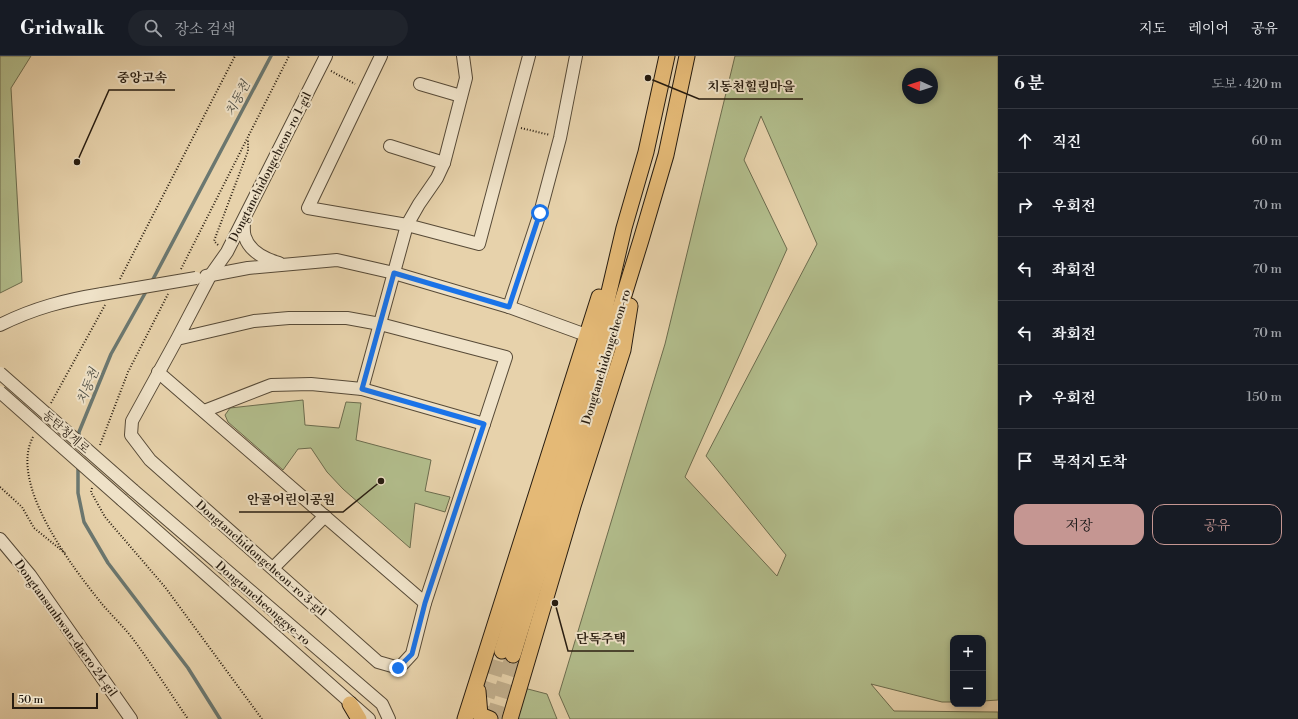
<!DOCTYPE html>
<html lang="ko">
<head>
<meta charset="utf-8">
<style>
  body { margin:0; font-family:"Libre Bodoni","Noto Serif KR",serif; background:#20242c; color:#f1f3f6 }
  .controls { position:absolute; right:12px; bottom:12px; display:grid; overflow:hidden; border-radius:8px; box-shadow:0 2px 6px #0003 }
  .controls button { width:36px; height:36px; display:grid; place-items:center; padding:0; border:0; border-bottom:1px solid #363941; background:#171b24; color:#f1f3f6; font:20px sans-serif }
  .compass { position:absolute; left:902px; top:12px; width:36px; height:36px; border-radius:50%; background:#171b24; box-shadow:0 2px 6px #0003; rotate:273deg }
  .scale { position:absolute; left:12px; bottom:10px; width:86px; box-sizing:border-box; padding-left:4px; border:2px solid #271c10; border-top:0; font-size:11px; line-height:14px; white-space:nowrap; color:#271c10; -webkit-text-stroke:3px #efe2c8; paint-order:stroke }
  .stop { position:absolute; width:12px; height:12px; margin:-9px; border:3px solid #1a73e8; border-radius:50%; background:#fff }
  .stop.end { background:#1a73e8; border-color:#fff; box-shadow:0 1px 4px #0008 }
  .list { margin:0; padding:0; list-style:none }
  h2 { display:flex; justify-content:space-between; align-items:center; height:52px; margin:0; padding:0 16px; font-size:17px }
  h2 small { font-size:13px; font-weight:400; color:#9ea1a6 }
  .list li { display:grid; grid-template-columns:26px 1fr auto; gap:12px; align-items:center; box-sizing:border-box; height:64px; padding:0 16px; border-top:1px solid #363941 }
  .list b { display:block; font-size:15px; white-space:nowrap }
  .list em { font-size:13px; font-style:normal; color:#9ea1a6 }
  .actions { display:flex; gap:8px; padding:12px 16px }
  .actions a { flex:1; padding:9px 0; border:1px solid #c59692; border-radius:12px; text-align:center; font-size:14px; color:#c59692 }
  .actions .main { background:#c59692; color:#111 }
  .icon { flex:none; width:22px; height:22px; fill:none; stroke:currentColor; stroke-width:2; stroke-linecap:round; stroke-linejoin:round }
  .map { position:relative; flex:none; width:998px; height:663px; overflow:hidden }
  header { display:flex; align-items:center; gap:24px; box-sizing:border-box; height:56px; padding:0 20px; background:#171b24; border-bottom:1px solid #363941 }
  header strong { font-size:19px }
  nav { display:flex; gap:22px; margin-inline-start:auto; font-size:14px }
  .search { width:280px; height:36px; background:#20242c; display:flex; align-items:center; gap:10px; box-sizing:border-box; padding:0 14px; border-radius:22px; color:#9ea1a6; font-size:15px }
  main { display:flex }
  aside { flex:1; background:#171b24 }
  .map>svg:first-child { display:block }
</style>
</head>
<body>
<header>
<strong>Gridwalk</strong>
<div class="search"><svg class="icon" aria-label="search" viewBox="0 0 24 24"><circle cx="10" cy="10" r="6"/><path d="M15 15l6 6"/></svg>장소 검색</div>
<nav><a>지도</a><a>레이어</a><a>공유</a></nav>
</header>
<main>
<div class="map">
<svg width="998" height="663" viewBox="0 0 998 663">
  <rect width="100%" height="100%" fill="#e7d2ab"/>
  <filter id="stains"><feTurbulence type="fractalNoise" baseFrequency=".005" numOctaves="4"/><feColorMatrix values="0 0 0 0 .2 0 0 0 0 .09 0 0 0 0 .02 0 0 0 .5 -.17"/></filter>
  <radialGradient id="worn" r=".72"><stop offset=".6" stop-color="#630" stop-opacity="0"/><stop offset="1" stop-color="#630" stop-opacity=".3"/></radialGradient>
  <g fill="#b2bd8c" stroke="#6c6c4e" fill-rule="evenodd">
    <polygon points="0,0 31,0 11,32 22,226 0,237"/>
    <path d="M735 0H998V644L983 645V582H953V646H942L871 628 894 655 998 656V663H570L559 638 665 288ZM908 18H932V42H908ZM761 60 817 188 706 400 786 499 777 520 685 421 787 193 744 104Z"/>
    <polygon points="303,344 305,369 339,372 346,346 361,347 356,384 431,404 425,435 450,441 445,456 415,447 410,492 343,433 327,416 311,392 298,393 283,414 228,366 225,359 230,352"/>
    <polygon points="524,632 547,638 557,663 517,663"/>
  </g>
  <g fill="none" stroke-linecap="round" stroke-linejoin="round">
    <g stroke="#6b7871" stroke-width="3.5">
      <polyline points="151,227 271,0"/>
      <polyline points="79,382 79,376 111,298 148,232"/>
      <polyline points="78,409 78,437 84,466 108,507 188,612 220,663"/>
    </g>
    <g stroke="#c1ae8c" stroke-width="15" stroke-dasharray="15 8" stroke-linecap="butt">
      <polyline points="480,663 502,595"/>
      <polyline points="493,663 513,599"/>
    </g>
    <g stroke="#574a37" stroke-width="14">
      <g id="minor">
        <polyline points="381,0 308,152 407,169 479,188 529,0"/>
        <polyline points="420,28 461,40"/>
        <polyline points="390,90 444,107"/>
        <path d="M244 165C244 169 243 176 245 181 250 196 265 203 279 207"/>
        <polyline points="206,220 248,212 337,204 394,217 509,251 586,279"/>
        <polyline points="509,251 540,157 560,82 576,0"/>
        <path d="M0 269C34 252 65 244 102 238"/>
        <polyline points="177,283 254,265 289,262 347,262 380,268 506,301 425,547 412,598 399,612 378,606 150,404 131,379 132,365 177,283 210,220 227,196 326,0"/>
        <polyline points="158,316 425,547"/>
        <polyline points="362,333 407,169 419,148 437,122 444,107 466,22 463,0"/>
        <polyline points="204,355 271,329 311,328 362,333 484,368"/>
        <polyline points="133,434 382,648 389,663"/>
        <polyline points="122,444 369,663"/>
        <polyline points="0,483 30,519 131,663"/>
        <polyline points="273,512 325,460"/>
      </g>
    </g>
    <g stroke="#271c10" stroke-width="17">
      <g id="major">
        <polyline points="502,595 577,345 601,270 624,172 646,96 667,0"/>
        <polyline points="513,599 641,184 666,99 687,0"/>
        <polyline points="478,635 480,659 490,663"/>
        <polyline points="350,648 359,663"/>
        <polyline points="465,663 599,241"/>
        <polyline points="510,663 573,450 623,294 630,250"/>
      </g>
    </g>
    <g stroke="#271c10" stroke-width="2" stroke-dasharray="1 2" stroke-linecap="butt">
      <polyline points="331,15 355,28"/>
      <polyline points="521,72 550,79"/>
      <polyline points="218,189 214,185 248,95 248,84"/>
      <polyline points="181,213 289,0"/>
      <polyline points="120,223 235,0"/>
      <polyline points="51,347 105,249"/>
      <path d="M33 381C8 428 73 512 102 548 113 561 126 573 136 587 154 612 171 638 188 663"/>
      <polyline points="100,389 128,316 168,238"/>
      <polyline points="0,431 22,451 34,472 65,497"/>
      <polyline points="92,432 91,436 105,461 165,531 262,663"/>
    </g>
    <use href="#minor" stroke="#efe2c8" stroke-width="12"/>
    <use href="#major" stroke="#e4b976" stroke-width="15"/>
    <g stroke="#574a37" stroke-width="14" stroke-linecap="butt">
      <g id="minor-bridge">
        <polyline points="102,238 196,222"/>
        <polyline points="0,317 133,434"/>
        <polyline points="0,336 122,444"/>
      </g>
    </g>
    <use href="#minor-bridge" stroke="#efe2c8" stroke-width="12"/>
  </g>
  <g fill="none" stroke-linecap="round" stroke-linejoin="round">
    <polyline stroke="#1a73e8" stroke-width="5" points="398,612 412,598 425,547 484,368 362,333 394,217 509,251 540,157"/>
  </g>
  <g text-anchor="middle" stroke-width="4" stroke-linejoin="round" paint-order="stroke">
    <g font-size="12" fill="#271c10" stroke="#efe2c8">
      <text transform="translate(270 111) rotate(-63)" y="4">Dongtanchidongcheon-ro 1-gil</text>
      <text transform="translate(606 301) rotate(-73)" y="4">Dongtanchidongcheon-ro</text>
      <text transform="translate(66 376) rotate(41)" y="4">동탄청계로</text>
      <text transform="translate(261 502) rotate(41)" y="4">Dongtanchidongcheon-ro 3-gil</text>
      <text transform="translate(263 547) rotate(41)" y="4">Dongtancheonggye-ro</text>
      <text transform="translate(66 572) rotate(54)" y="4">Dongtansunhwan-daero 24-gil</text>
    </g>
    <g font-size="13" font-style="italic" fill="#494a41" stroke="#efe2c8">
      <text transform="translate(237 42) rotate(-62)" y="5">치동천</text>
      <text transform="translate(87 330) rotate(-67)" y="5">치동천</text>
    </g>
  </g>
  <path fill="none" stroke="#271c10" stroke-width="1.5" d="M77 106L109 34H175M648 22L699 43H803M381 425L343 456H239M555 547L568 595H634"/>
  <g fill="#271c10" stroke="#efe2c8" stroke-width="1.5">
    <circle cx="77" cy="106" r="4"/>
    <circle cx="648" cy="22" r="4"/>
    <circle cx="381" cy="425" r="4"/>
    <circle cx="555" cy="547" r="4"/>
  </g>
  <g font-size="13" text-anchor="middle" font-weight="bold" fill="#271c10" stroke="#efe2c8" stroke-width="4" stroke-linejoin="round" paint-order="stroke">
    <text x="142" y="26">중앙고속</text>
    <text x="751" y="35">치동천힐링마을</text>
    <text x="291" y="448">안골어린이공원</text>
    <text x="601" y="587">단독주택</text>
  </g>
  <rect width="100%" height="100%" filter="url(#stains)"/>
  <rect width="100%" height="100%" fill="url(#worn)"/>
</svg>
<div class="controls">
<button>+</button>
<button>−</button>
</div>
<svg class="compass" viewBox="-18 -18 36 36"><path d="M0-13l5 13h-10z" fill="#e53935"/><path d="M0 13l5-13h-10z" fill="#9ea1a6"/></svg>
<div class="scale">50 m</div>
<div class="stop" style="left:540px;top:157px"></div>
<div class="stop end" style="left:398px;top:612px"></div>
</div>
<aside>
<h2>6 분<small>도보 · 420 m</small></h2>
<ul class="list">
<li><svg class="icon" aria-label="ahead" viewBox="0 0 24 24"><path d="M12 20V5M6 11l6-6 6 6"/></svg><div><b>직진</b></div><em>60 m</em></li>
<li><svg class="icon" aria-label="right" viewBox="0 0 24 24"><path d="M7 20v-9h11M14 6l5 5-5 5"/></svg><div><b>우회전</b></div><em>70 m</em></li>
<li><svg class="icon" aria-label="left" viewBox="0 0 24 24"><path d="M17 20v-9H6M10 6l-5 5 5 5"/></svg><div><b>좌회전</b></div><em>70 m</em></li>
<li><svg class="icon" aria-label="left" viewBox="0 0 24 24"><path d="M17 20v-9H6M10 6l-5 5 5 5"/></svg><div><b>좌회전</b></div><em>70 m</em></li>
<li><svg class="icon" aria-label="right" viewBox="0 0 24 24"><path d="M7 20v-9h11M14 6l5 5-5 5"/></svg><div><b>우회전</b></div><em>150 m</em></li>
<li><svg class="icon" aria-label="arrive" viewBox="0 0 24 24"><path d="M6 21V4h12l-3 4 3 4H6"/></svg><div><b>목적지 도착</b></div></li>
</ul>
<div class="actions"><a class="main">저장</a><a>공유</a></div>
</aside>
</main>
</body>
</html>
